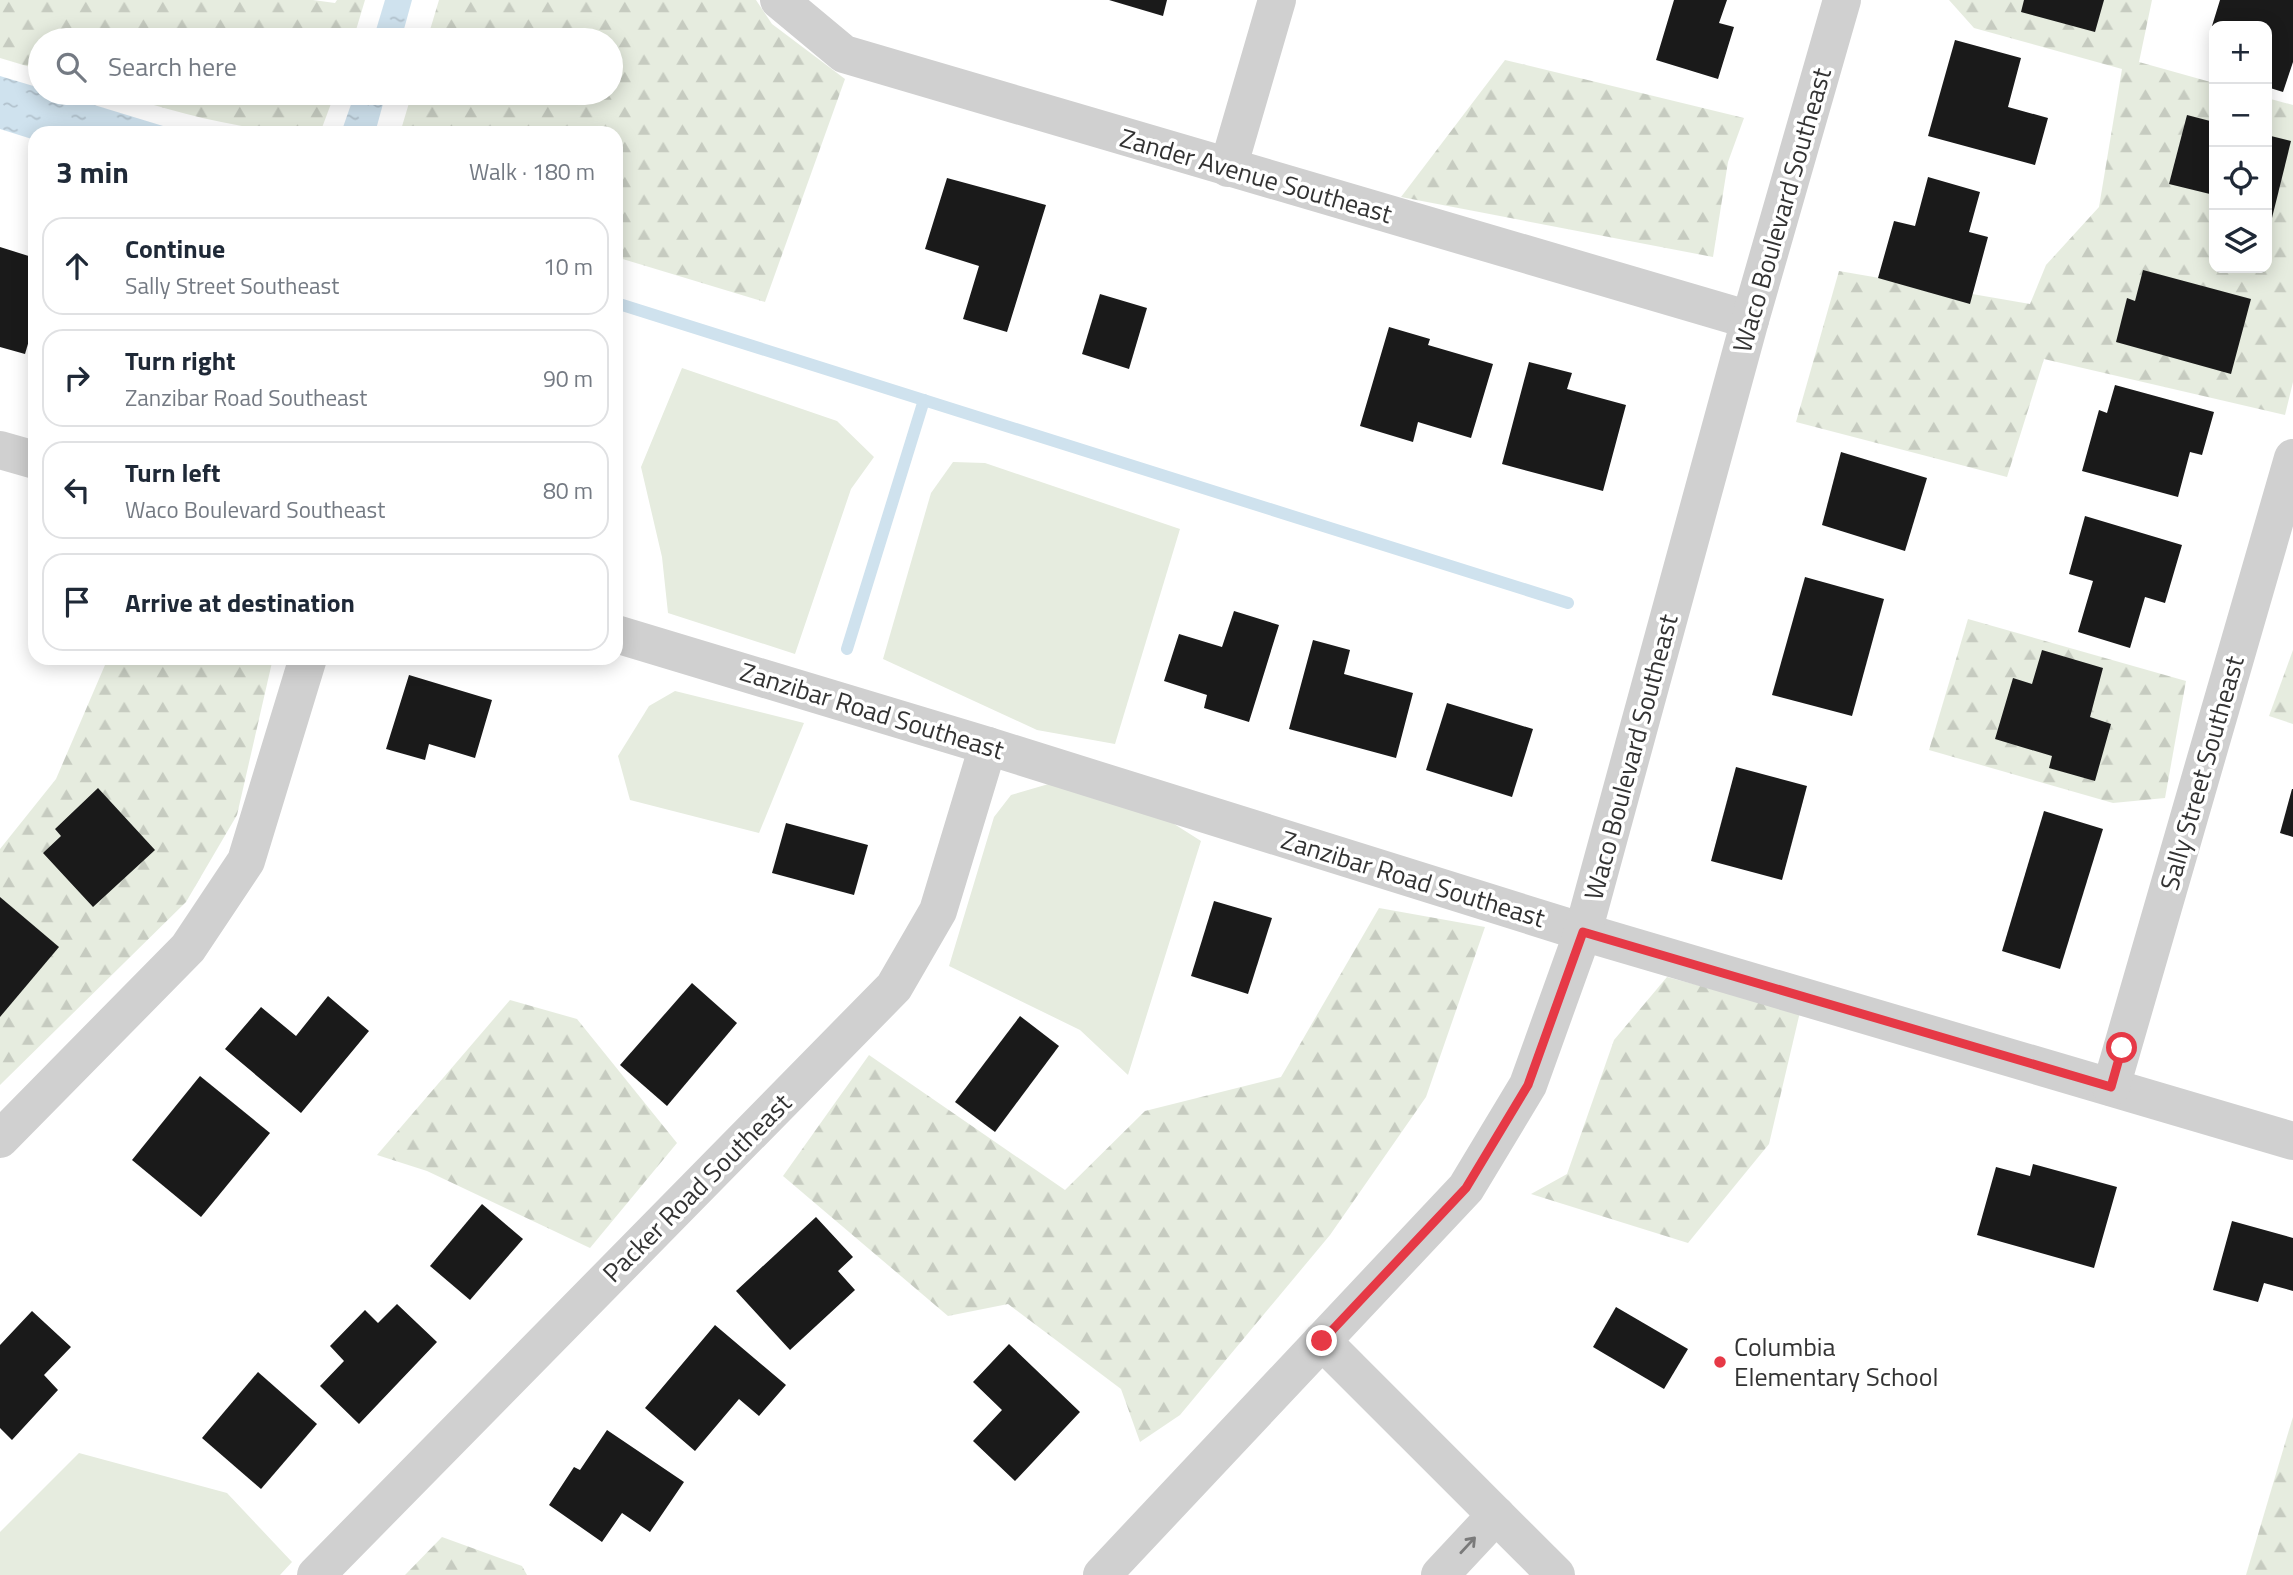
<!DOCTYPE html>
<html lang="en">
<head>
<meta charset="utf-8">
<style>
  body { margin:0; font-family:"Titillium Web",sans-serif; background:#f2f2f3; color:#1f2937 }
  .controls { position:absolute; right:21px; top:21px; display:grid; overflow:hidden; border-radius:14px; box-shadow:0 4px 18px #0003 }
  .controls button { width:63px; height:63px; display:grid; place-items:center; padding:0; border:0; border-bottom:2px solid #e0e1e3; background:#fff; color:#1f2937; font:35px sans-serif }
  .stop { position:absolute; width:21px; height:21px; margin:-16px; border:5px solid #e63946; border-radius:50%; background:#fff }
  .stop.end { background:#e63946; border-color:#fff; box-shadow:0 2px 7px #0008 }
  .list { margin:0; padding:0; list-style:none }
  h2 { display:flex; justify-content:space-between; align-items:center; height:91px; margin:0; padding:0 28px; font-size:30px }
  h2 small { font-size:23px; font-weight:400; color:#747a83 }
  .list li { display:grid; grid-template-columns:46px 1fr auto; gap:21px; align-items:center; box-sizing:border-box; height:98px; margin:0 14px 14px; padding:0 14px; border:2px solid #e0e1e3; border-radius:21px }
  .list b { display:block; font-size:26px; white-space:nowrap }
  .list p { margin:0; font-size:23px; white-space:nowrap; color:#747a83 }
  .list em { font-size:23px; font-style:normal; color:#747a83 }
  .icon { flex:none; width:38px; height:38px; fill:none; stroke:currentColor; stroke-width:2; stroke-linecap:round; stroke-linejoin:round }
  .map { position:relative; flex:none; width:2293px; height:1575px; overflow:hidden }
  .search { position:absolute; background:#fff; box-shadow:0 4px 18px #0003; left:28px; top:28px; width:595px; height:77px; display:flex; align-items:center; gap:18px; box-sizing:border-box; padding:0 24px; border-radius:38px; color:#747a83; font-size:26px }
  .panel { position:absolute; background:#fff; box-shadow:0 4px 18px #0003; left:28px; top:126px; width:595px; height:539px; border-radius:21px }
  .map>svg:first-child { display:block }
</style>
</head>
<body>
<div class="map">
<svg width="2293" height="1575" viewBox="0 0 2293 1575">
  <defs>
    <pattern id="forest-firs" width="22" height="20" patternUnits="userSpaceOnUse" patternTransform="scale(1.75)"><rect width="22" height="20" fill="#e6ecdf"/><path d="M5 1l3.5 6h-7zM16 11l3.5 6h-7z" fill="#c6cbc0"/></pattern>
    <pattern id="water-ripples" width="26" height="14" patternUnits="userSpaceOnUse" patternTransform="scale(1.75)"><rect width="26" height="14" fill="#cfe2ee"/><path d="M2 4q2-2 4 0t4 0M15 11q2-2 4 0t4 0" fill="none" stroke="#b2c2cd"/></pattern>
  </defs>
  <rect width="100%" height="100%" fill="#fff"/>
  <g fill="#e6ecdf">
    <polygon points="682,368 837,421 874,457 851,489 795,654 668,613 662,557 641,467"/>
    <polygon points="953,462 985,463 1180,529 1115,744 1037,730 883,659 931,493"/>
    <polygon points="675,691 804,723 759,833 630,800 618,756 649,706"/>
    <polygon points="1052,783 1171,822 1201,841 1128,1075 1080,1030 949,966 994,817 1011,795"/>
    <polygon points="79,1453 227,1493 292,1562 280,1575 0,1575 0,1532"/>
  </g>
  <g fill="url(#forest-firs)">
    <polygon points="0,0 313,0 335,3 337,0 365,0 353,40 40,40 40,70 0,58"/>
    <polygon points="439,0 756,0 772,24 845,79 765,302 616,257 616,133 400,133 412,93 611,93 611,40 427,40"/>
    <polygon points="1949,0 2152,0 2139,62 2214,83 2214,268 2267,268 2267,98 2293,105 2293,382 2285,415 2044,359 2007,477 1796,422 1839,271 2030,304 2046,265 2099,207 2122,69 1974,28"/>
    <polygon points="1505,60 1744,118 1728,162 1713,257 1401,197"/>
    <path d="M114 93H335L320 133C248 133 182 114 114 93Z"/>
    <polygon points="1968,619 2186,681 2165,798 2113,803 1929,750"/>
    <polygon points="2293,650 2293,724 2269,716"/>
    <polygon points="108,658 273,658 237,815 186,902 0,1085 0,849 56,779"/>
    <polygon points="1379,908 1485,927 1426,1097 1330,1235 1180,1415 1140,1442 1121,1389 1008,1304 948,1316 783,1176 869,1055 1065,1190 1145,1111 1281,1077"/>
    <polygon points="1667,977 1800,1012 1769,1144 1688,1243 1531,1194 1567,1174 1614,1040"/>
    <polygon points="510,1000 577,1019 677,1143 590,1248 427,1171 377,1155"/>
    <polygon points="2293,1417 2293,1575 2246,1575 2289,1430"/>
    <polygon points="442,1537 522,1566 527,1575 405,1575"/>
  </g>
  <g fill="url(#water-ripples)">
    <polygon points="385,0 412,0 401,40 373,40"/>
    <polygon points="0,76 40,88 40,93 55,93 186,133 35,133 35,140 0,129"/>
    <polygon points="355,93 386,93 375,133 341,133"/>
  </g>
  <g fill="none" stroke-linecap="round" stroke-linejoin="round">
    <g stroke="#cfe2ee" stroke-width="12">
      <polyline points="616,303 1568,603"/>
      <polyline points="847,649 924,400"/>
    </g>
  </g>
  <g fill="#1a1a1a">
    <polygon points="1109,0 1167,0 1163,16"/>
    <polygon points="1674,0 1727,0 1719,23 1734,27 1718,79 1656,60"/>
    <polygon points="2024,0 2104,0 2095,32 2021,12"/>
    <polygon points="2220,0 2293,0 2293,62 2283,92 2267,87 2267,26 2212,26"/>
    <polygon points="1955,40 2021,58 2008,107 2048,118 2035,165 1928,136"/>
    <polygon points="2187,115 2214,122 2214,195 2169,184"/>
    <polygon points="2267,135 2291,141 2269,230 2267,229"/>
    <polygon points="1928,177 1980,192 1969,232 1988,237 1970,304 1878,278 1894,221 1915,226"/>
    <polygon points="947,178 1046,205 1007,332 963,319 979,266 925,249"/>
    <polygon points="0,247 35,258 35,320 25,354 0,347"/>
    <polygon points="2143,270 2251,299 2231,374 2116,342 2127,298 2135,301"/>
    <polygon points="1100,294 1147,308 1129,369 1082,354"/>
    <polygon points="1389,327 1430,339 1428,345 1493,364 1471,438 1418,422 1413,442 1360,426"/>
    <polygon points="1529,362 1572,373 1567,389 1626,405 1603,491 1502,464"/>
    <polygon points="2115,385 2214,412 2202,455 2190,452 2178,497 2082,471 2099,410 2107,413"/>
    <polygon points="1841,452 1927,478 1905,551 1822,525"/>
    <polygon points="2085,516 2182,545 2165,603 2145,597 2130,648 2078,632 2093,581 2069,574"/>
    <polygon points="1805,577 1884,599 1852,716 1772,695"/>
    <polygon points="1234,611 1279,625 1249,722 1204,708 1207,695 1164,681 1179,634 1222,647"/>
    <polygon points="1313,640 1350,650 1344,674 1413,693 1396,758 1289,729"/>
    <polygon points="2042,650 2103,668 2090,717 2111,724 2095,781 2049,768 2052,756 1995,739 2013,678 2032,684"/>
    <polygon points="409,675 492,700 475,758 429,744 425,760 386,749"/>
    <polygon points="1447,703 1533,729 1512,797 1426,770"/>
    <polygon points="1736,767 1807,786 1782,880 1711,861"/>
    <polygon points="98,788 155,850 93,907 43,853 61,836 55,829"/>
    <polygon points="2292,789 2293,789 2293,837 2280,833"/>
    <polygon points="2044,811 2103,829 2060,969 2002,951"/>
    <polygon points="786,823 868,845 854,895 772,873"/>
    <polygon points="0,897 59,947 0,1017"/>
    <polygon points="1214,901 1272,918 1248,994 1191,976"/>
    <polygon points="692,983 737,1023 667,1106 620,1065"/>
    <polygon points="328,996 369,1031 301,1113 225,1049 261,1007 296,1036"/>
    <polygon points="1020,1016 1059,1046 995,1132 955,1102"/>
    <polygon points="200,1076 270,1133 201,1217 132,1160"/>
    <polygon points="2033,1164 2117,1187 2094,1268 1977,1235 1996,1167 2030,1176"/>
    <polygon points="482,1204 523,1239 470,1300 430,1266"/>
    <polygon points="816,1217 853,1257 838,1271 855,1290 790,1350 736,1291"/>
    <polygon points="2232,1221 2293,1238 2293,1291 2264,1283 2258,1302 2213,1290"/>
    <polygon points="397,1304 437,1342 359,1424 320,1386 344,1361 330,1346 365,1310 378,1323"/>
    <polygon points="1616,1307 1688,1349 1664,1389 1593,1347"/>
    <polygon points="32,1311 71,1347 44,1375 58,1390 12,1440 0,1428 0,1345"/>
    <polygon points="715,1325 786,1385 759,1416 739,1399 695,1451 645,1408"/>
    <polygon points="1009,1344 1080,1412 1015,1481 973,1441 1002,1410 973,1382"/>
    <polygon points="258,1372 317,1424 261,1489 202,1438"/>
    <polygon points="607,1430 684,1482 650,1532 622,1513 602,1542 549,1505 574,1467 580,1470"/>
  </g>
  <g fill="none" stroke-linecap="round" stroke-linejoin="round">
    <g stroke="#d0d0d0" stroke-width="38">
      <polyline points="779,0 844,54 1750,320"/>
      <polyline points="1228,168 1277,0"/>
      <polyline points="0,450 35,460"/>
      <polyline points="616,634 988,746 1583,932 2293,1141"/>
      <polyline points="2111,1087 2293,458"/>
      <polyline points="0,1139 188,948 246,861 308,658"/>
      <polyline points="1322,1341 1556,1575"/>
      <polyline points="316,1575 894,987 938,911 988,746"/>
      <polyline points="1102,1575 1466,1188 1528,1085 1583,932 1750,320 1842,0"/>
      <polyline points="1440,1575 1496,1515"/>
    </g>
  </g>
  <defs><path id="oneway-shaft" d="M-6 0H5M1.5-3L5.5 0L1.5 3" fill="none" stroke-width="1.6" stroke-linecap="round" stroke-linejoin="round" transform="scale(1.75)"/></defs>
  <use stroke="#7a7a7a" href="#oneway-shaft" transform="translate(1468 1545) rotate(-47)"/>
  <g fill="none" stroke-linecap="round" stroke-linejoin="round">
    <polyline stroke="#e63946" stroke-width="9" points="1322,1341 1466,1188 1528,1085 1583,932 2111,1087 2122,1048"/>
  </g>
  <circle fill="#e63946" stroke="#fff" stroke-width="2.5" cx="1720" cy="1362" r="7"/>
  <g text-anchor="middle" stroke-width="7" stroke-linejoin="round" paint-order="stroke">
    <g font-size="26" fill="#333" stroke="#fff">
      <text transform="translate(1256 176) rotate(16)" y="9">Zander Avenue Southeast</text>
      <text transform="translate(1782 210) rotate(-74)" y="9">Waco Boulevard Southeast</text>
      <text transform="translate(872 711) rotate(17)" y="9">Zanzibar Road Southeast</text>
      <text transform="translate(1631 757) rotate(-75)" y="9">Waco Boulevard Southeast</text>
      <text transform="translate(2202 773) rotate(-74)" y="9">Sally Street Southeast</text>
      <text transform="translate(1413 879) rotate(17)" y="9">Zanzibar Road Southeast</text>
      <text transform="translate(697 1188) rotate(-45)" y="9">Packer Road Southeast</text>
    </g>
    <g font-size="26" fill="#333" stroke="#fff" text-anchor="start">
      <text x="1734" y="1356">Columbia<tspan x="1734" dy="30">Elementary School</tspan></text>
    </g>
  </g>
</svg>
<div class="controls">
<button>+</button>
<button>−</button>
<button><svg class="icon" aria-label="locate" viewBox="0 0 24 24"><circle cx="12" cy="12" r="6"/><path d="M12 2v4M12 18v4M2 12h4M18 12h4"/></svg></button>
<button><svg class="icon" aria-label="layers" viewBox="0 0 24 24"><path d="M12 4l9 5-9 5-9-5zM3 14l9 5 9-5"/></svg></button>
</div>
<div class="stop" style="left:2122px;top:1048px"></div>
<div class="stop end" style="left:1322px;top:1341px"></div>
<div class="search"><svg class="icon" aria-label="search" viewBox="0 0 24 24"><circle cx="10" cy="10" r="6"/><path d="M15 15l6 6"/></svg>Search here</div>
<section class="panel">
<h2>3 min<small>Walk · 180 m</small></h2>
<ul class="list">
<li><svg class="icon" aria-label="ahead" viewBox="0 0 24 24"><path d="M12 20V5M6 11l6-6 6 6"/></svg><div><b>Continue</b><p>Sally Street Southeast</p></div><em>10 m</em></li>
<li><svg class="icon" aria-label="right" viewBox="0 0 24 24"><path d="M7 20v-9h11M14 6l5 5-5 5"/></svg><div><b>Turn right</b><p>Zanzibar Road Southeast</p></div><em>90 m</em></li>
<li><svg class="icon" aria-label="left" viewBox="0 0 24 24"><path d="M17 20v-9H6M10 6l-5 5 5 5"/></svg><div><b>Turn left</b><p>Waco Boulevard Southeast</p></div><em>80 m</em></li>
<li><svg class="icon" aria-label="arrive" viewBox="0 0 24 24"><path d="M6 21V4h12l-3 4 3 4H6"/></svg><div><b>Arrive at destination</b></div></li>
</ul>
</section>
</div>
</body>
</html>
